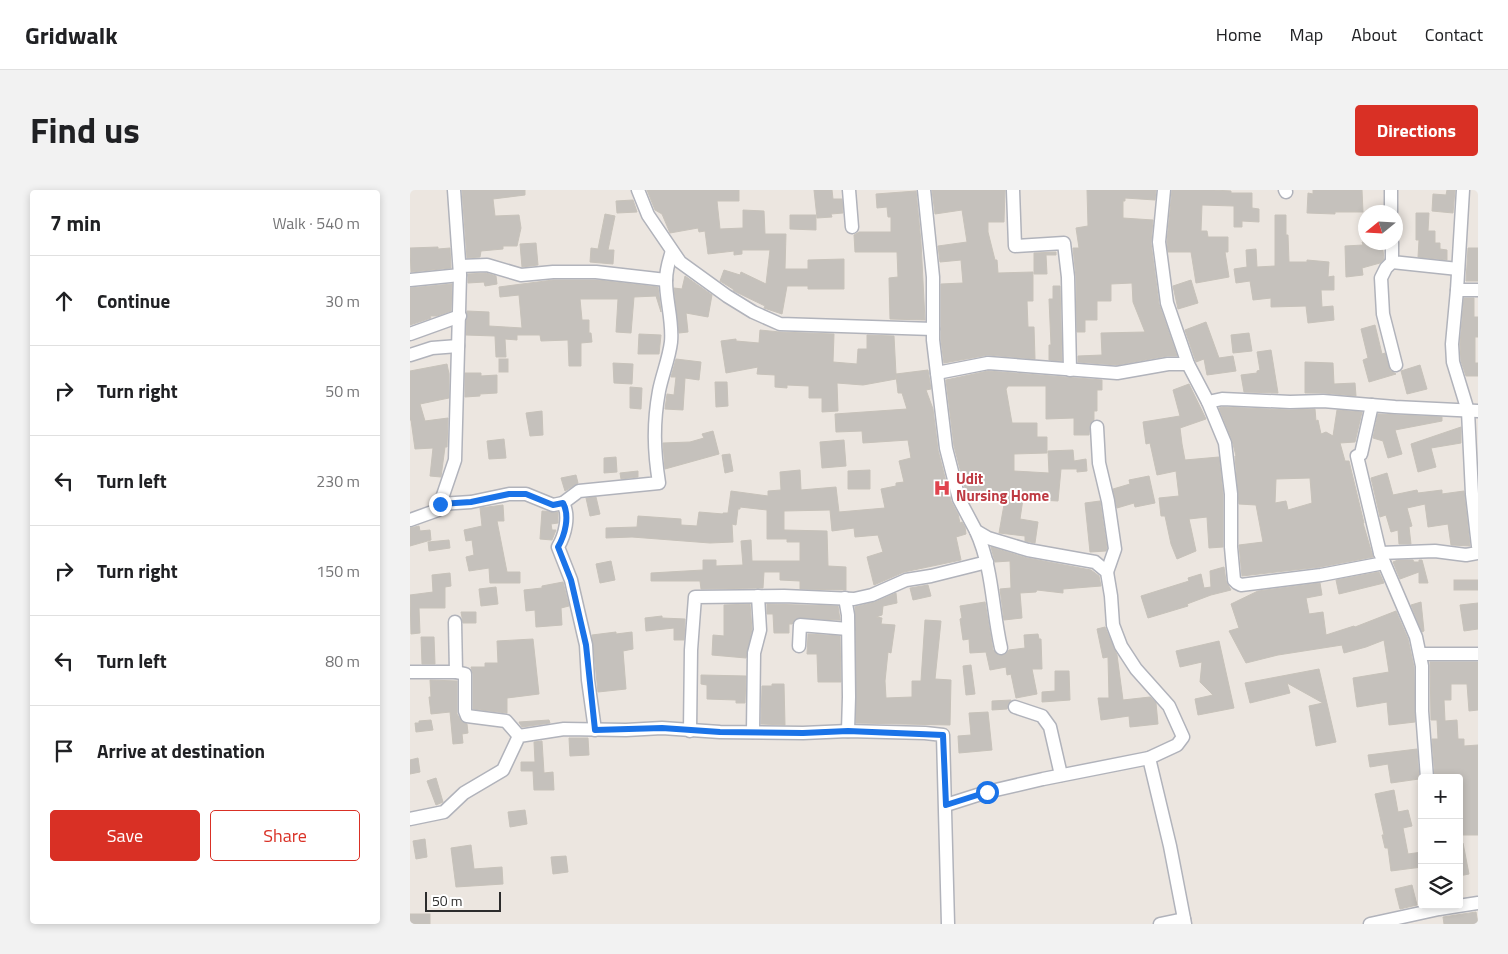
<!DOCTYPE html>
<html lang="en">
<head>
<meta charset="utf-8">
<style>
  body { margin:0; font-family:"Titillium Web",sans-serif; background:#f2f2f2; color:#202124 }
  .controls { position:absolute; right:15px; bottom:15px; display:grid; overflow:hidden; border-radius:5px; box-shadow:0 2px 8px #0003 }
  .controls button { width:45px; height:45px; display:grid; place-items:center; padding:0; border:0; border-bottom:1px solid #e0e0e0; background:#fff; color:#202124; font:25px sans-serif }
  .compass { position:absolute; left:948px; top:15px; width:45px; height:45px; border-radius:50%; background:#fff; box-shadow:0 2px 8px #0003; rotate:252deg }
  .scale { position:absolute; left:15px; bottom:12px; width:76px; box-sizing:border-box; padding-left:5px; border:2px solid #2c2c2c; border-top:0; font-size:14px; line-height:18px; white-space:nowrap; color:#2c2c2c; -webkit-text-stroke:4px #fff; paint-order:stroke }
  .stop { position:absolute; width:15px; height:15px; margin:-11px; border:4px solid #1a73e8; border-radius:50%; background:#fff }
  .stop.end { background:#1a73e8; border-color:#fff; box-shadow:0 1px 5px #0008 }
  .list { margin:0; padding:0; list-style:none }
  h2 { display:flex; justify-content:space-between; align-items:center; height:65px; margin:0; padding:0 20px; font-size:21px }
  h2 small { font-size:16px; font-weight:400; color:#757577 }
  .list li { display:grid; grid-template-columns:32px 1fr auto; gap:15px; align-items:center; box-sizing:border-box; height:90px; padding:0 20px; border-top:1px solid #e0e0e0 }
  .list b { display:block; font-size:19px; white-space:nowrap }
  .list em { font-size:16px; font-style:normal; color:#757577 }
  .actions { display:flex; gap:10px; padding:15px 20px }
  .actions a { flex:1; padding:11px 0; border:1px solid #d93025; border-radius:5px; text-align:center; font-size:18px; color:#d93025 }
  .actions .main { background:#d93025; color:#fff }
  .icon { flex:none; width:28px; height:28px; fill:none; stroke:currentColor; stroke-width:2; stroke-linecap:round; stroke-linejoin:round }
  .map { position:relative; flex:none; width:1068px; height:734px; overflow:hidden; border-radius:5px }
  header { display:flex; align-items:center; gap:30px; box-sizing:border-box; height:70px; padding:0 25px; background:#fff; border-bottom:1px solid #e0e0e0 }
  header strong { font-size:24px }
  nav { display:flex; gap:28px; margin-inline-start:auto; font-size:18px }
  .intro { display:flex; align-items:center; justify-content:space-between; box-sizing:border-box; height:120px; padding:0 30px }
  h1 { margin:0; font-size:35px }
  .button { padding:12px 22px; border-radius:5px; background:#d93025; color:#fff; font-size:18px; font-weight:700 }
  main { display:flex; gap:30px; padding:0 30px }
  aside { flex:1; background:#fff; border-radius:5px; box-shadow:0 2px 8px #0003 }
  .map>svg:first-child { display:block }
</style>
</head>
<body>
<header>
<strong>Gridwalk</strong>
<nav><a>Home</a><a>Map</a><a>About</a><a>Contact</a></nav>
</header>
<div class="intro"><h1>Find us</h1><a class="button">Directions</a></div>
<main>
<aside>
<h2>7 min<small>Walk · 540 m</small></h2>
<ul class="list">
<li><svg class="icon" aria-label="ahead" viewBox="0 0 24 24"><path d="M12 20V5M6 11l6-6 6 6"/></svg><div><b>Continue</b></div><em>30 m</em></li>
<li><svg class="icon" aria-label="right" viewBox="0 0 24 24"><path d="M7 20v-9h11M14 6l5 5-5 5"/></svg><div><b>Turn right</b></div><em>50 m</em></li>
<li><svg class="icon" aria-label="left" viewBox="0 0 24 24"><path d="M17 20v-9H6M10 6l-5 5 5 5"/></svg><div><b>Turn left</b></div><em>230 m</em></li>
<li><svg class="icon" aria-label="right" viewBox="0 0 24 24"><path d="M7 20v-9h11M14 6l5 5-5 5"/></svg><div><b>Turn right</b></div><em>150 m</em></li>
<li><svg class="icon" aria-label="left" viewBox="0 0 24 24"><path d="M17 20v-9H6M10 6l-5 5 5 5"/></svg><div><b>Turn left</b></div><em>80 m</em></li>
<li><svg class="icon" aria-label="arrive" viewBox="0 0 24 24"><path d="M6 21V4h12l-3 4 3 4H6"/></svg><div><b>Arrive at destination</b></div></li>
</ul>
<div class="actions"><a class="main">Save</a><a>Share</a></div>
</aside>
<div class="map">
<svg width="1068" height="734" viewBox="0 0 1068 734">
  <rect width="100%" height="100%" fill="#ece6e0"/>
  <g fill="#c5c1bc" stroke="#c7c2ba" fill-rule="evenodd">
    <polygon points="52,0 115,0 115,5 83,9 85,26 109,25 111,38 107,56 93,56 93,59 71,61 70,67 57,68"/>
    <polygon points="237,0 329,0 329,11 307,11 310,39 333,38 333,20 354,21 355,44 376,44 375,79 398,79 398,70 434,69 434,99 398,99 398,96 377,96 372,124 354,118 355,116 324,101 323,99 310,91 314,80 330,85 331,82 356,94 360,60 332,60 332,64 324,65 324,61 298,64 295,41 289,42 288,38 260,43 252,24 245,20"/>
    <polygon points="404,0 422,0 423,9 432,9 433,23 421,24 422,27 407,28"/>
    <polygon points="522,0 595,0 594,32 578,32 578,42 585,70 587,70 588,83 623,82 623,111 617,111 618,137 624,137 625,169 578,165 534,173 531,150 531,94 553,93 551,70 530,72 528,56 557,52 552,20 525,24"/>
    <polygon points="677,0 746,0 745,10 715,8 715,11 713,11 713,28 743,30 741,53 749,114 767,166 757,166 707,175 668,172 668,166 692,165 691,143 735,142 723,112 722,93 701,94 701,111 687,111 687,130 675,130 675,142 667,142 666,87 663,58 669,58 666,38 678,36"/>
    <polygon points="762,0 804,0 821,1 821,3 842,3 842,18 849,19 849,32 832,31 832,37 824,37 824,16 792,15 791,41 797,41 798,47 818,47 818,62 815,62 819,87 786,93 781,62 758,62 757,52"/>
    <polygon points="903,0 952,0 953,22 925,22 925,24 897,23 898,3 903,4"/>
    <polygon points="1037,0 1045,0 1043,23 1022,21 1023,4 1036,5"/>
    <polygon points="506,1 511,52 515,130 480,129 479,88 488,87 487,62 445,62 444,45 449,42 481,42 481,27 478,27 477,17 467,18 466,4"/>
    <polygon points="223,10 227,22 207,23 206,11"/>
    <polygon points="1006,23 1019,23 1018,41 1025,41 1025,53 1030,53 1030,59 1037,60 1037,70 1008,67 1009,50 1006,50"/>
    <polygon points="195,24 205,26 198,60 204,60 203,74 180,72 181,58 188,59"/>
    <polygon points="380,25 406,25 406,40 380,39"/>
    <polygon points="865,25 876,25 876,45 878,45 879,72 897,72 897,70 919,72 918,87 924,86 924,100 911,100 912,117 923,116 924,130 898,133 896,116 861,117 861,108 843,110 840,91 826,93 824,79 837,77 836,60 846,59 847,77 865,76"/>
    <polygon points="952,52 972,52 974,69 970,73 952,78 953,85 936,87 935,56 953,55"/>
    <polygon points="126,53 128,75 112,77 110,54"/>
    <polygon points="28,57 28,59 40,58 41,78 1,82 0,58"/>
    <polygon points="1058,58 1068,58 1068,91 1056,91"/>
    <polygon points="646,62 646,65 636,65 637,84 624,84 624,63"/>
    <polygon points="76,83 86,86 87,94 75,96 74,92 58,93 58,84"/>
    <polygon points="275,86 302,105 298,127 276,123 278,142 269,143 264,98 272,99"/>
    <polygon points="143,90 188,90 248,97 251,122 246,106 224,107 221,143 206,142 208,109 170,109 172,130 179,130 179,143 181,143 182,152 171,153 171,176 159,176 158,150 131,151 130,145 107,145 107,150 95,149 96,167 86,167 85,146 56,145 57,121 79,122 79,136 112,138 109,105 90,107 89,97"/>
    <polygon points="781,90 788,113 768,119 763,96"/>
    <polygon points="42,94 41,121 27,126 20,126 21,128 0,135 0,98"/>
    <polygon points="643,96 650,96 652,171 639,170 639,155 641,155 639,109 643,109"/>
    <polygon points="1054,108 1064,108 1064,127 1068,127 1068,147 1065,147 1065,173 1068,173 1068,186 1056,186 1051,171 1050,154"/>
    <polygon points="796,132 809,168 823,166 826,181 797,185 794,169 786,172 775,140"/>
    <polygon points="965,135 972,164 975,163 980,180 986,184 959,192 953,170 958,168 951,139"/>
    <polygon points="350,140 370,142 424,144 423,172 447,174 448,159 457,159 457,145 484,146 486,184 518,180 521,199 516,200 523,219 528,260 541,311 548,324 550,333 552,332 555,337 556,344 546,347 551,370 494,382 464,395 457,367 473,362 468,345 445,347 444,338 422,341 420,320 374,321 374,340 417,341 418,376 436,377 436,400 390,399 390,391 370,390 370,382 354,382 353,398 291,399 290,391 241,391 241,383 293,380 293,370 306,370 306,376 333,375 331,351 341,350 342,371 390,371 390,352 377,352 377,349 357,349 357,320 330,317 330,319 328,319 326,335 322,334 323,352 300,353 222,347 196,348 196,338 227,337 228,326 271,329 271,335 287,336 289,322 313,324 313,323 318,323 321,301 358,306 358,301 371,300 370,282 390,280 391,300 426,297 429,322 475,318 471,299 486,296 486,293 494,292 489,271 501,268 498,250 453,253 452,241 426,242 425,224 497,219 492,203 488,203 486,185 486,189 453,195 427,193 428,221 412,222 412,208 399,208 399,196 377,195 377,198 365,197 365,185 347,184 348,177 316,183 311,151 326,149 326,151 349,153"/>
    <polygon points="839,143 842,161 823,163 821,145"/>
    <polygon points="229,144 251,145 249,164 228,164"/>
    <polygon points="861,160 868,203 834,202 831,185 847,183 847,181 850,180 847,162"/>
    <rect x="89" y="169" width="9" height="13"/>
    <polygon points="266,169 291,172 289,190 275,188 273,220 255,219 257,204 264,205 266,187 261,187"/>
    <polygon points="895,172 923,173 924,194 945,193 946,206 914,203 895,203"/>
    <polygon points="203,173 223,174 222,194 204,193"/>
    <polygon points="37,174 39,184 39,208 10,214 15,231 38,228 37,257 35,257 31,287 20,286 23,258 5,259 1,230 0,230 0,181"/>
    <polygon points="1010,175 1017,199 997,204 991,181"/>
    <polygon points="578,181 692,190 692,200 687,200 687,221 684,221 684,230 680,234 679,245 664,245 664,228 636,229 636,196 598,196 596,199 602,233 627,233 627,247 637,247 637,263 604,264 604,281 639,283 638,261 663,260 664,271 676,269 677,281 667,282 667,279 651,279 648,311 613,309 610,329 628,332 625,353 615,351 615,346 589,343 595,309 593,309 593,303 558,309 557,306 544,256 536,190"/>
    <polygon points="55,183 71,183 71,186 87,185 87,203 70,204 70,206 55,207"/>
    <polygon points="305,192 317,192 318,216 306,217"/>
    <polygon points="779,194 796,229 770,238 772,254 775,270 809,267 813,304 813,357 799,358 797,327 779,329 786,361 767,369 761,354 755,326 751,326 749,308 769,306 766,281 747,285 740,253 736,254 733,232 770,226 763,200"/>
    <polygon points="220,197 232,198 231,219 220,218"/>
    <path d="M813 217 880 220 905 219 906 231 908 230 911 244 916 242 923 246 927 220 952 222 945 252 930 253 935 271H939L954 333H953L963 367 910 377 832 386 829 355 853 352 846 315 829 314 825 266H826L822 250 809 218ZM900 288 902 313 878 320 876 311 865 313 866 289Z"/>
    <polygon points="132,221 133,245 120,246 116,223"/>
    <polygon points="968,224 1032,227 1032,231 985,240 992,264 978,268 973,251 963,248"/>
    <polygon points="1051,237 1051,253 1021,258 1026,277 1008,282 1001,254"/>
    <polygon points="303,241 309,264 255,279 253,253 280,252 294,248 292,244"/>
    <polygon points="94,249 96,268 79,269 77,251"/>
    <polygon points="434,250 436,276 412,278 410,252"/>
    <polygon points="320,264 323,281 315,283 312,265"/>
    <polygon points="206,267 207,282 194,283 194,268"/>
    <polygon points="460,280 460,299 438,299 438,281"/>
    <polygon points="228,281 228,287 211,289 210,283"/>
    <polygon points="977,283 983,305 1007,300 1008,303 1032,300 1032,304 1054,301 1060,356 1041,355 1038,334 1018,337 1015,314 997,318 1002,336 999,337 1001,354 989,354 988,340 981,342 976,325 970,327 961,288"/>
    <polygon points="166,285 168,293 155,301 151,288"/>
    <polygon points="739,286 745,313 725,317 724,313 707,318 703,299 720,294 719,290"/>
    <polygon points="186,307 190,324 180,326 176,308"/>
    <polygon points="690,311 697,358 696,361 680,362 675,313"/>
    <polygon points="93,315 94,331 87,331 97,382 110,382 110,393 80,393 79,378 59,381 56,367 64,365 62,350 56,351 54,340 72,336 70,318"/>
    <polygon points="132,321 148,322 148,333 141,334 142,340 146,340 142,350 130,349"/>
    <polygon points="9,336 10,341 20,340 21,350 0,356 0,338"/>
    <polygon points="39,350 40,358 19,361 18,352"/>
    <polygon points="581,357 617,368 681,380 689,386 691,396 653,399 653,403 627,400 626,402 610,403 612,428 594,430 590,399 601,398 600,371 585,372"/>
    <polygon points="988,370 1003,370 1004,372 1009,372 1009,370 1012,370 1018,393 1009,393 1009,382 990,389 983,372"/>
    <polygon points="201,371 205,390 190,393 186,374"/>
    <polygon points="814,377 816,391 821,400 801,405 777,414 778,416 738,428 731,406 779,391 778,388 791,384 794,398 801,397 800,381"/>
    <polygon points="969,382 974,393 929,404 926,390"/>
    <polygon points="40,383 41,396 35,397 35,418 9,418 10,443 1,444 0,405 23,402 22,385"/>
    <rect x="1044" y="390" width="24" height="10"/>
    <polygon points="153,392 159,416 151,418 152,435 126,437 125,420 116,421 114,400 132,398 132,396"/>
    <polygon points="910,393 912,405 896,408 899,424 913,422 916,445 944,436 945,437 986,421 998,449 1004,477 1005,532 979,535 977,512 947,517 943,488 979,482 974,450 956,457 934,463 932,455 868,465 836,473 819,441 829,438 821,414 848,401"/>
    <polygon points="518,395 521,406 503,410 500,398"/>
    <polygon points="86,397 88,414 71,416 69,399"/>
    <polygon points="486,403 487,413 473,416 472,425 466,427 472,428 471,434 485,435 481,463 478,462 475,491 476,508 502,507 502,491 511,491 515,430 531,431 525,489 541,490 540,535 446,533 445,417 465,412"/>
    <polygon points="575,412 583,460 588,465 596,464 599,460 615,458 614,445 628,444 629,449 631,449 632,479 622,479 627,504 606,508 601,484 597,485 596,477 580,480 576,462 560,463 559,449 553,450 550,429 552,428 550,416"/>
    <polygon points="1011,412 1014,441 1012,442 1001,415"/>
    <polygon points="1068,413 1068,439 1054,441 1050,415"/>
    <polygon points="340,414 342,439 336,468 302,465 303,445 314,446 314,415"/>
    <polygon points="357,414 428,416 430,430 387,428 382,434 379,434 379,443 364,443 363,424 357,424"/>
    <polygon points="51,422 66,422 66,433 53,433"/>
    <polygon points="252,426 252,428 275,429 274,450 264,450 264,438 236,441 235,428"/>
    <polygon points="695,437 707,465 713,510 740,507 746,513 748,534 720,537 719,526 691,530 688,508 699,508 698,467 693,468 687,439"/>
    <polygon points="206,442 206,444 222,442 223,459 213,461 216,499 188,502 182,445"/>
    <polygon points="398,444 430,446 431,492 408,492 407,464 397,464"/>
    <polygon points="11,447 24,447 25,474 12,474"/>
    <polygon points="123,449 129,504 97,508 97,523 63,519 63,484 61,477 75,477 75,473 88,473 87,451"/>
    <polygon points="809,451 824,518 788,525 785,509 803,505 790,492 792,472 770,477 766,461"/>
    <polygon points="1020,472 1068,472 1068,520 1059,521 1057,494 1041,494 1041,510 1034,510 1035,531 1047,530 1048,549 1054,549 1054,556 1068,555 1068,645 1051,645 1049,588 1025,588 1022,549 1028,549 1027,530 1021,530"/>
    <polygon points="561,475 565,504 556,505 553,476"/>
    <polygon points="909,479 926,552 906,556 899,516 913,513 877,493 880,503 840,513 835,493"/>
    <polygon points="645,481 659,481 660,510 632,512 632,502 645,501"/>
    <polygon points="291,485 336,486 335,513 326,513 326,510 297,509 297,495 291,494"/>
    <polygon points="20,490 47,491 47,524 52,532 57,534 58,543 52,544 53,553 43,554 40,522 21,524 19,507 21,507"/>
    <polygon points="362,494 374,494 375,535 351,534 352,496 362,496"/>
    <polygon points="601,510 598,514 597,519 582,520 582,511"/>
    <polygon points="578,522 582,560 549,563 548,546 561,545 559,523"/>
    <polygon points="21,530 23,540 6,542 5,533 9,533 9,531"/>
    <polygon points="139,530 140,533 112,537 110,534 109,532"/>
    <polygon points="159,548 178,548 179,565 160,566"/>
    <polygon points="132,551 134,583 143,582 144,600 124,600 123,581 111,581 111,572 125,572 124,552"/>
    <polygon points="1007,559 1009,589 981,593 978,574 960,577 958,565"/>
    <polygon points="8,568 10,582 0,584 0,570"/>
    <polygon points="26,588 33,612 26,615 17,591"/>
    <polygon points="984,600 988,622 998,620 1002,636 993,638 998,664 1012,662 1012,677 981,681 978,658 975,658 972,645 974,645 965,604"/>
    <polygon points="115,620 117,634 100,637 98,622"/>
    <polygon points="15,649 17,667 6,669 3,651"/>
    <polygon points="1053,653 1059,684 1049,686 1049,654"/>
    <polygon points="61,655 64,679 92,677 93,694 46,697 41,658"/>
    <polygon points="156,666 158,682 143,684 141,667"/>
    <polygon points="1002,695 1007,715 990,719 985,699"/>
    <polygon points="1066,722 1068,734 1034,734 1033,727"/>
    <rect x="0" y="724" width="20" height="10"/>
  </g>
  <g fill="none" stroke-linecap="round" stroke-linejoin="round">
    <g stroke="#b1b3bb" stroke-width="15">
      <g id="minor">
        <polyline points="228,0 238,25 270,72 317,106 343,122 370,134 523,139"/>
        <polyline points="439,0 442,37"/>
        <polyline points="514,0 523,87 523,150 536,258 549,309 566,341 578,348 618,360 685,372 697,382 701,406 703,435 711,456 726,479 759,516 773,547 767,555 739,568 633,589 577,602 536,615"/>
        <polyline points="603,0 605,56 654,53 658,87 660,180"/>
        <polyline points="754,0 749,52 757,113 778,174 798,212 815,253 821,304 821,357 824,390 827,393 831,395 911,385 974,373"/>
        <polyline points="875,0 876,2"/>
        <polyline points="981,0 981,22"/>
        <polyline points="1053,0 1047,100 1042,154 1043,172 1058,221 1062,304 1068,356"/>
        <polyline points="982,52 982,72 1048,79"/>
        <polyline points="982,72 976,78 971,88 973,124 986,175"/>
        <polyline points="50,76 77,75 111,85 143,82 186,82 256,90"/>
        <polyline points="0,90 50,85"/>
        <polyline points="1047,100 1068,100"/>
        <polyline points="0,144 50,126"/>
        <polyline points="0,165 22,158 48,156"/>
        <polyline points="527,183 578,173 707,183 758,174 778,174"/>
        <polyline points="798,212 812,209 880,212 913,211 985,217 1068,221"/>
        <polyline points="962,215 951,264 947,266 970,363 1006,447 1012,476 1012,521 1017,588"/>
        <polyline points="687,237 689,273 698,311 705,359 697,382"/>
        <polyline points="30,314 61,312 99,304 116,304 143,315 153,313"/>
        <polyline points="0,330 28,320 45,270 50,85 44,0"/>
        <path d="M566 341C583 378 582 419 591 458"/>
        <polyline points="970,363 1025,361 1056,365 1068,363"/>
        <polyline points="435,408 438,425 439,507 438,541"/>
        <polyline points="45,432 46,482"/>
        <polyline points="389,456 390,435 438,439"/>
        <polyline points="1010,464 1068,464"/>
        <polyline points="0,482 46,482 55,484 55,521 57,526 96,531 109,546"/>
        <polyline points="605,517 632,526 640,537 651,585"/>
        <path d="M185 540 178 490 176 455 161 390 148 357C155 345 160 326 153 313L169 301 249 293C244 261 243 234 249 201 252 185 259 169 261 152 263 131 256 111 256 91 256 81 259 70 262 61"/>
        <polyline points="280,541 281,460 285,407 374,406 444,409 462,405 496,390 521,386 577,372"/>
        <polyline points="343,542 344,463 350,440 348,406"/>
        <polyline points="739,568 760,656 775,734"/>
        <polyline points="0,629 34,622 54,603 93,580 109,546 154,539 216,540 252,538 310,542 393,543 438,541 515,543 533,545 538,734"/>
        <polyline points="750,734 774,729"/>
        <polyline points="960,734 1029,719 1068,713"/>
      </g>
    </g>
    <use href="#minor" stroke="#fff" stroke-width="12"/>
  </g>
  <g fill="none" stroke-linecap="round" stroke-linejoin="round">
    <path stroke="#1a73e8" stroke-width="6" d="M30 314 61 312 99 304H116L143 315 153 313C160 326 155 345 148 357L161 390 176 455 185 540 252 538 310 542 393 543 438 541 533 545 536 615 577 602"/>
  </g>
  <defs>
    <g id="hospital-bare" transform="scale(1.35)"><path d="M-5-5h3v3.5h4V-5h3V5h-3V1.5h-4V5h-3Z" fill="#e0444e" stroke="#fff" stroke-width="2.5" paint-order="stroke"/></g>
  </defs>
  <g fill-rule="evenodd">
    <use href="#hospital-bare" x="532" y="298"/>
  </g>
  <g text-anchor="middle" stroke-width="4" stroke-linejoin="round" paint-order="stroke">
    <g font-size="15" font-weight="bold" fill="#be3a42" stroke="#fff" text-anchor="start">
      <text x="546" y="294">Udit<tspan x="546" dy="17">Nursing Home</tspan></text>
    </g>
  </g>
</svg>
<div class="controls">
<button>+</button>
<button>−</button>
<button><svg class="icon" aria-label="layers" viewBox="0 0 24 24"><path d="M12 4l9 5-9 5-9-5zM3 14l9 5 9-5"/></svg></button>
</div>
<svg class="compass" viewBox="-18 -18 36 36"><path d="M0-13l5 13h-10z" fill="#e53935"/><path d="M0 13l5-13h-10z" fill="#757577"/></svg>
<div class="scale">50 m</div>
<div class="stop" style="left:577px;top:602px"></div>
<div class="stop end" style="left:30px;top:314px"></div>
</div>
</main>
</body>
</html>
